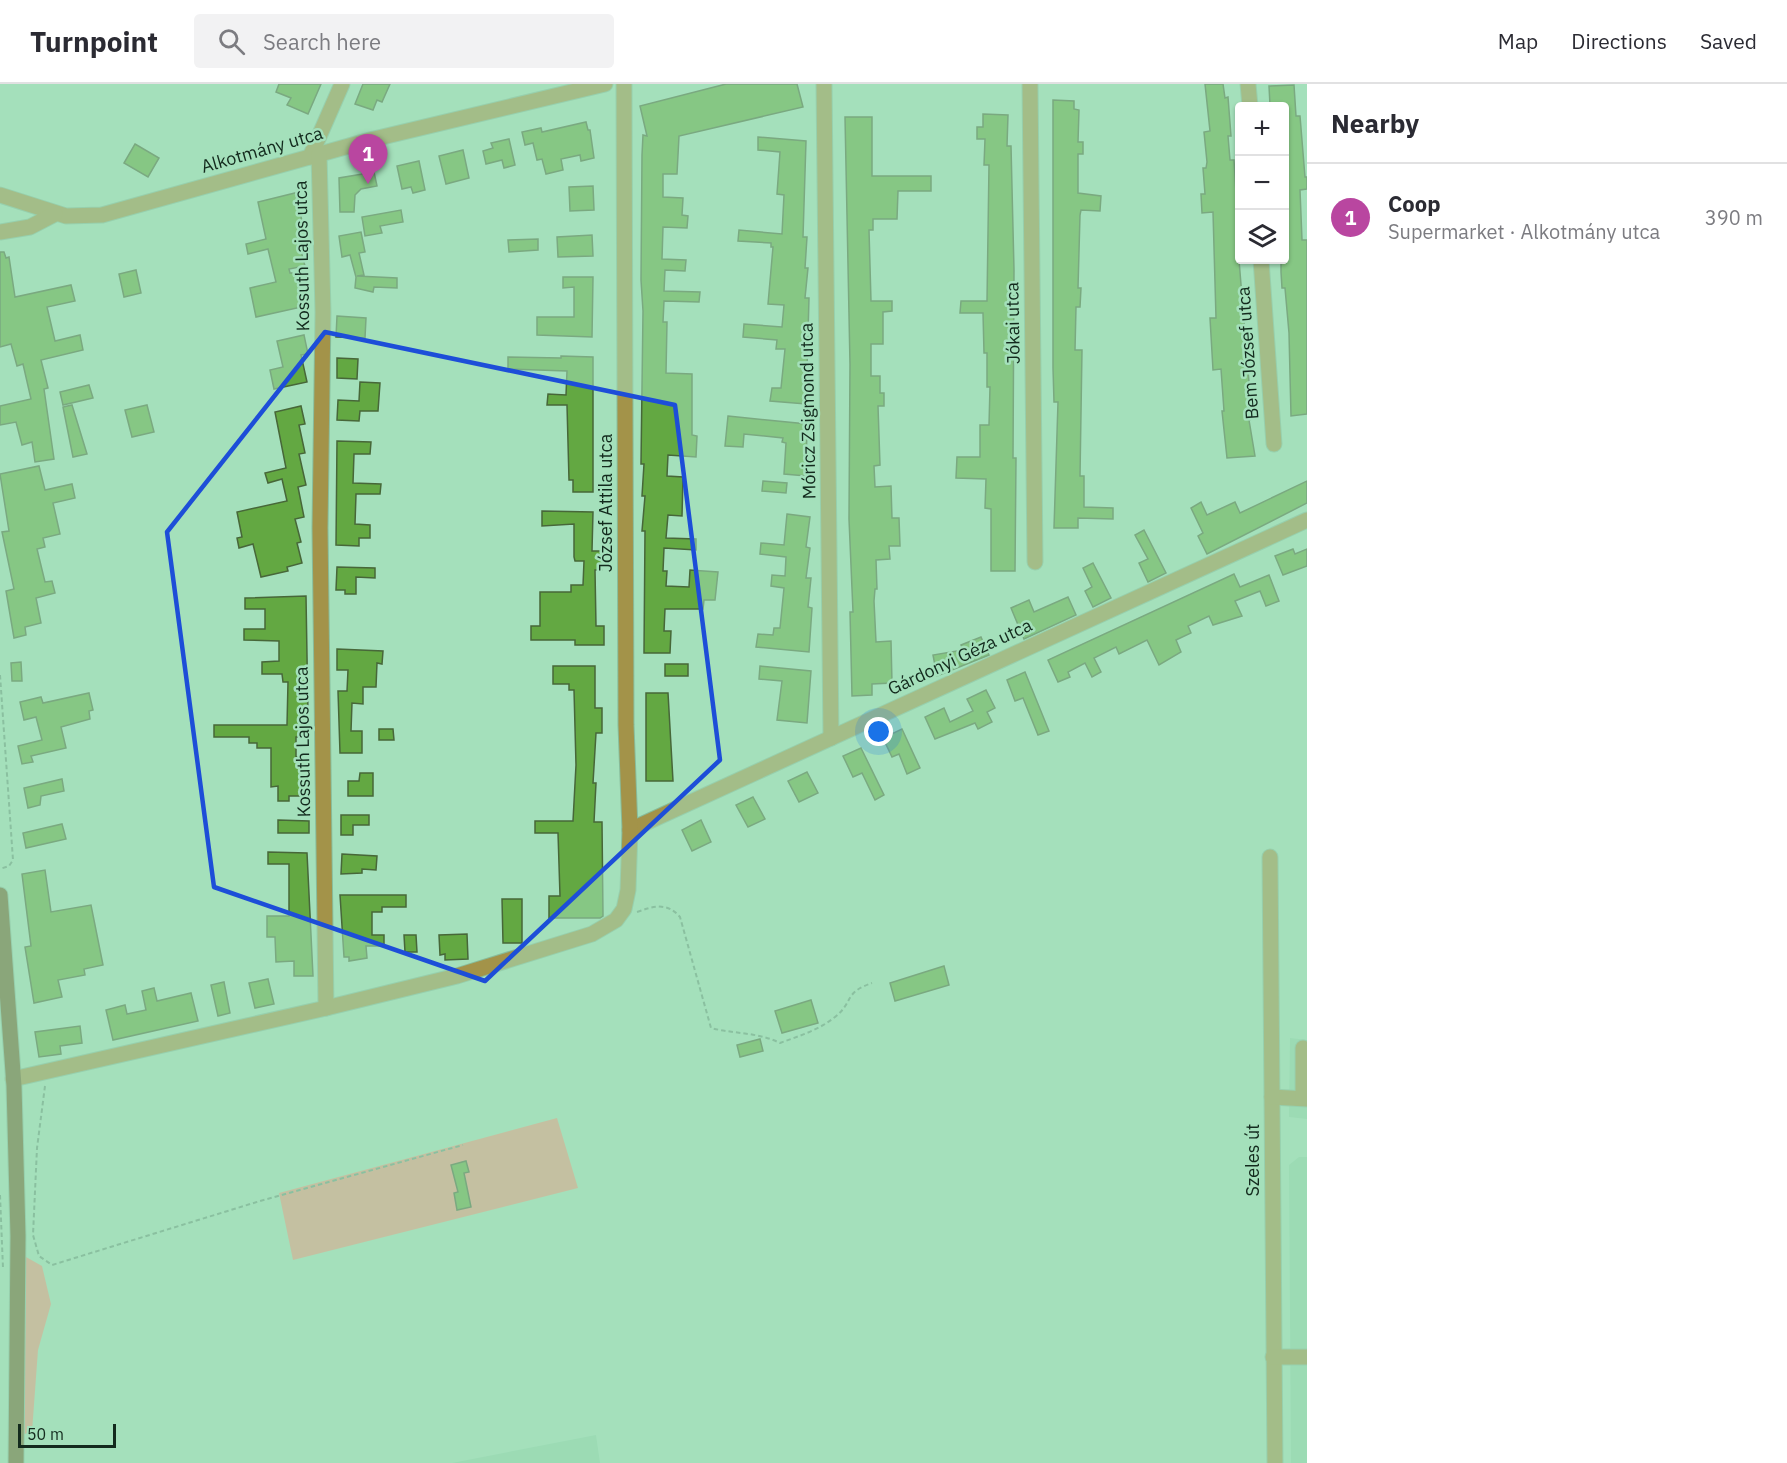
<!DOCTYPE html>
<html lang="en">
<head>
<meta charset="utf-8">
<style>
  body { margin:0; font-family:"IBM Plex Sans",sans-serif; background:#f2f2f3; color:#2b2b33 }
  .controls { position:absolute; right:18px; top:18px; display:grid; overflow:hidden; border-radius:6px; box-shadow:0 2px 4px #0004 }
  .controls button { width:54px; height:54px; display:grid; place-items:center; padding:0; border:0; border-bottom:2px solid #e1e1e2; background:#fff; color:#2b2b33; font:30px sans-serif }
  .scale { position:absolute; left:18px; bottom:15px; width:98px; box-sizing:border-box; padding-left:6px; border:3px solid #132a1d; border-top:0; font-size:16px; line-height:21px; white-space:nowrap; color:#132a1d; -webkit-text-stroke:4px #a4e0bb; paint-order:stroke }
  .you { position:absolute; left:879px; top:648px; width:21px; height:21px; margin:-15px; border:4px solid #fff; border-radius:50%; background:#1a73e8; box-shadow:0 0 0 9px #1a73e833 }
  .badge { display:grid; place-items:center; width:39px; height:39px; border-radius:50%; background:#b946a0; color:#fff; font-size:20px; font-weight:700 }
  .pin { position:absolute; translate:-50% -50px; filter:drop-shadow(0 2px 3px #0008) }
  .pin::after { content:''; position:absolute; top:32px; width:21px; height:18px; background:inherit; clip-path:polygon(0 0,100% 0,50% 100%) }
  .list { margin:0; padding:0; list-style:none }
  h2 { display:flex; justify-content:space-between; align-items:center; height:78px; margin:0; padding:0 24px; font-size:26px }
  h2 small { font-size:20px; font-weight:400; color:#7c7c81 }
  .list li { display:grid; grid-template-columns:39px 1fr auto; gap:18px; align-items:center; box-sizing:border-box; height:108px; padding:0 24px; border-top:2px solid #e1e1e2 }
  .list b { display:block; font-size:22px; white-space:nowrap }
  .list p { margin:0; font-size:20px; white-space:nowrap; color:#7c7c81 }
  .list em { font-size:20px; font-style:normal; color:#7c7c81 }
  .icon { flex:none; width:33px; height:33px; fill:none; stroke:currentColor; stroke-width:2; stroke-linecap:round; stroke-linejoin:round }
  .map { position:relative; flex:none; width:1307px; height:1379px; overflow:hidden }
  header { display:flex; align-items:center; gap:36px; box-sizing:border-box; height:84px; padding:0 30px; background:#fff; border-bottom:2px solid #e1e1e2 }
  header strong { font-size:28px }
  nav { display:flex; gap:33px; margin-inline-start:auto; font-size:21px }
  .search { width:420px; height:54px; background:#f2f2f3; display:flex; align-items:center; gap:15px; box-sizing:border-box; padding:0 21px; border-radius:6px; color:#7c7c81; font-size:22px }
  main { display:flex }
  aside { flex:1; background:#fff }
  .map>svg:first-child { display:block }
</style>
</head>
<body>
<header>
<strong>Turnpoint</strong>
<div class="search"><svg class="icon" aria-label="search" viewBox="0 0 24 24"><circle cx="10" cy="10" r="6"/><path d="M15 15l6 6"/></svg>Search here</div>
<nav><a>Map</a><a>Directions</a><a>Saved</a></nav>
</header>
<main>
<div class="map">
<svg width="1307" height="1379" viewBox="0 0 1307 1379">
  <rect width="100%" height="100%" fill="#a4e0bb"/>
  <g fill="#92d5ac">
    <polygon points="1290,954 1307,956 1307,1035 1289,1033"/>
    <polygon points="1299,1073 1307,1073 1307,1379 1291,1379 1289,1081"/>
    <polygon points="596,1351 600,1379 452,1379"/>
  </g>
  <g fill="#ec9a82">
    <polygon points="557,1034 578,1104 293,1176 279,1109"/>
    <polygon points="26,1173 42,1182 51,1220 38,1266 32,1348 24,1350"/>
  </g>
  <g fill="#63a842" stroke="#476739" stroke-width="1.5">
    <polygon points="279,0 321,0 308,30 287,21 291,14 276,8"/>
    <polygon points="363,0 390,0 382,18 377,16 373,26 355,20"/>
    <polygon points="726,0 797,0 803,23 679,52 677,90 663,90 663,113 683,114 682,131 688,132 687,144 663,143 662,175 686,176 685,187 665,186 664,207 700,208 699,218 664,217 663,238 667,238 666,289 692,290 692,351 697,352 696,373 668,371 667,392 683,393 682,432 668,431 666,454 696,455 696,466 664,464 663,487 667,487 666,502 689,503 690,486 718,488 715,516 704,516 703,525 665,525 664,547 671,547 670,569 644,569 645,447 642,447 645,412 642,412 644,380 641,380 643,227 641,196 642,71 643,51 647,52 640,22"/>
    <polygon points="1205,0 1223,0 1225,14 1228,13 1231,52 1228,52 1230,76 1234,76 1236,108 1239,108 1239,176 1252,335 1249,336 1255,372 1227,374 1222,327 1224,327 1221,285 1213,286 1210,234 1216,234 1213,128 1202,129 1201,110 1205,110 1203,84 1206,84 1207,78 1204,48 1210,47"/>
    <polygon points="1294,1 1296,32 1300,32 1305,93 1307,93 1307,105 1300,106 1302,156 1307,156 1307,330 1291,332 1289,249 1285,204 1282,204 1281,188 1281,176 1284,176 1284,21 1270,21 1269,2"/>
    <polygon points="1053,16 1074,17 1074,25 1079,26 1078,58 1083,58 1083,70 1078,70 1078,109 1101,112 1100,127 1081,126 1080,131 1078,204 1081,204 1080,223 1076,223 1075,266 1082,266 1080,392 1084,392 1084,423 1113,424 1113,435 1078,434 1078,444 1054,444 1058,318 1054,318 1053,284"/>
    <polygon points="983,30 1008,31 1007,62 1011,62 1014,186 1013,374 1016,374 1015,487 991,487 991,425 985,424 986,395 956,394 957,373 980,373 980,341 989,341 990,303 987,303 987,269 984,269 983,229 960,229 961,217 987,217 989,81 984,81 985,55 977,55 977,43 983,43"/>
    <polygon points="845,33 872,33 872,92 931,92 931,107 898,107 897,135 873,135 873,146 869,146 871,217 892,217 892,227 883,228 883,260 871,260 871,292 880,292 880,309 884,309 884,322 878,322 880,381 874,382 875,403 891,402 892,434 899,434 900,462 889,462 890,475 876,476 877,505 875,505 874,517 876,558 891,557 892,599 872,600 872,611 852,612 850,528 853,528 849,435 850,280"/>
    <polygon points="586,38 588,46 590,46 594,74 581,77 580,71 561,75 563,86 546,90 542,75 537,76 533,59 525,61 522,48 541,44 542,48"/>
    <polygon points="758,53 806,57 803,153 807,153 805,184 808,184 805,214 809,214 806,320 770,317 772,304 781,304 785,265 776,265 777,256 743,253 744,240 782,243 784,221 768,220 773,163 771,163 771,159 738,157 739,146 782,150 784,111 777,110 780,68 758,66"/>
    <polygon points="509,55 515,81 504,84 502,76 486,80 483,67 493,64 491,59"/>
    <polygon points="135,60 159,74 148,93 124,79"/>
    <polygon points="463,66 469,94 446,100 439,72"/>
    <polygon points="419,77 425,106 413,109 411,103 402,105 397,82"/>
    <polygon points="374,88 377,102 361,105 355,111 354,128 340,128 339,94"/>
    <polygon points="593,102 594,126 570,127 569,103"/>
    <polygon points="299,108 303,128 300,128 308,165 301,167 305,182 289,185 290,189 299,189 306,222 256,233 250,204 276,198 268,165 248,170 246,160 266,155 258,118"/>
    <polygon points="401,126 403,138 380,142 382,149 365,152 362,133"/>
    <polygon points="361,148 365,168 359,169 364,191 357,192 397,194 397,204 374,203 373,208 355,204 356,193 350,171 342,173 339,152"/>
    <polygon points="592,151 593,172 558,173 557,153"/>
    <polygon points="538,155 538,166 509,168 508,156"/>
    <polygon points="0,168 4,168 6,174 9,173 15,213 71,201 75,217 47,223 55,257 80,251 83,266 41,276 48,304 44,305 54,375 35,378 32,358 22,361 16,338 0,341 0,322 31,315 23,280 17,282 11,260 0,263"/>
    <polygon points="136,186 141,209 124,213 119,190"/>
    <polygon points="563,193 593,193 592,253 537,251 537,233 574,233 574,203 563,204"/>
    <polygon points="337,232 366,234 365,254 336,253"/>
    <polygon points="304,251 308,270 301,271 307,298 274,305 270,286 283,283 277,257"/>
    <polygon points="561,272 593,273 593,408 573,408 573,396 569,396 567,321 547,321 548,310 566,311 567,287 508,285 508,273 561,274"/>
    <polygon points="337,274 358,275 357,295 337,294"/>
    <polygon points="360,298 380,299 378,327 360,327 359,337 337,336 338,316 359,317"/>
    <polygon points="89,301 93,314 63,321 60,308"/>
    <polygon points="72,321 87,370 73,373 63,323"/>
    <polygon points="147,321 154,348 132,353 125,326"/>
    <polygon points="301,322 305,340 299,341 305,369 299,370 306,401 298,403 304,433 295,435 301,458 297,459 302,479 287,483 288,487 261,493 253,460 239,464 237,454 242,453 237,428 287,417 282,395 268,399 265,389 286,384 275,328"/>
    <polygon points="728,332 807,340 806,392 784,390 786,359 782,358 783,354 744,350 743,363 725,362"/>
    <polygon points="337,357 371,358 370,370 354,370 353,399 381,400 380,410 356,410 355,440 370,441 370,454 359,454 359,462 336,461"/>
    <polygon points="39,382 45,406 72,400 75,414 53,419 60,450 43,454 45,463 37,465 45,498 52,497 55,509 36,514 41,539 25,543 26,551 14,554 6,507 14,505 2,448 9,447 0,390"/>
    <polygon points="763,397 787,399 786,409 762,407"/>
    <polygon points="1307,397 1307,419 1207,470 1198,452 1203,449 1191,424 1201,418 1207,431 1235,418 1240,429"/>
    <polygon points="542,427 593,428 592,467 603,467 602,486 595,486 596,542 604,542 604,561 575,561 575,556 531,556 531,542 540,542 540,508 571,508 571,501 583,501 584,477 575,477 574,473 574,440 542,442"/>
    <polygon points="787,430 810,433 806,463 810,464 806,494 811,494 808,523 812,524 809,568 756,563 758,550 773,551 774,544 780,544 784,504 771,502 772,491 785,492 786,473 760,470 761,459 784,461"/>
    <polygon points="1144,446 1166,489 1148,498 1139,479 1148,475 1135,451"/>
    <polygon points="1293,465 1295,470 1307,465 1307,482 1283,491 1275,472"/>
    <polygon points="1093,479 1111,514 1093,523 1085,507 1092,503 1083,484"/>
    <polygon points="337,483 375,484 375,494 356,493 356,510 345,510 345,506 336,506"/>
    <polygon points="1234,490 1240,503 1269,491 1279,517 1266,522 1260,507 1235,517 1242,532 1213,541 1209,532 1188,542 1191,549 1176,556 1181,568 1159,581 1147,556 1119,570 1116,563 1094,574 1101,588 1092,593 1085,579 1068,588 1070,593 1058,598 1048,576"/>
    <polygon points="306,512 308,632 303,632 302,653 296,653 296,673 307,672 308,712 289,712 289,717 278,717 278,702 271,703 271,664 257,664 257,659 249,659 249,653 214,653 214,641 287,641 288,598 283,598 282,590 262,590 262,578 279,577 279,557 244,556 244,545 265,545 265,525 245,525 245,514"/>
    <polygon points="1068,513 1076,531 1024,555 1011,524 1029,516 1034,528"/>
    <polygon points="981,553 989,571 937,592 933,571 963,566 961,561"/>
    <polygon points="337,565 383,567 382,580 377,579 376,603 363,603 363,620 352,619 351,647 362,647 362,669 340,669 338,607 347,607 348,586 337,586"/>
    <polygon points="21,578 22,597 12,597 11,579"/>
    <rect x="665" y="580" width="23" height="12"/>
    <polygon points="553,582 595,582 595,624 602,624 602,649 596,649 593,699 596,699 594,738 602,738 603,832 600,834 549,834 549,812 560,812 558,749 535,749 535,737 573,737 576,681 574,606 569,606 569,600 553,600"/>
    <polygon points="760,582 811,587 807,639 777,636 782,597 759,595"/>
    <polygon points="1025,588 1049,647 1038,651 1023,614 1015,617 1007,596"/>
    <polygon points="986,606 995,624 987,628 992,638 978,645 975,639 935,655 925,633 944,624 950,638 973,627 967,615"/>
    <polygon points="89,609 93,626 89,627 90,635 61,643 66,664 31,672 33,678 22,680 18,662 42,656 36,633 24,636 20,618 41,613 43,619"/>
    <polygon points="646,609 668,609 673,697 646,697"/>
    <polygon points="379,645 393,645 394,656 379,656"/>
    <polygon points="902,645 920,684 907,690 899,670 892,673 883,654"/>
    <polygon points="861,664 884,711 875,716 862,689 853,693 843,672"/>
    <polygon points="807,688 818,709 799,718 788,697"/>
    <polygon points="360,689 373,689 373,712 348,712 348,697 359,697"/>
    <polygon points="62,695 64,707 41,712 40,721 28,724 24,704"/>
    <polygon points="753,713 765,735 748,743 736,721"/>
    <polygon points="341,731 369,731 369,741 353,741 353,751 341,751"/>
    <polygon points="278,736 309,737 309,749 278,749"/>
    <polygon points="701,736 711,758 692,767 682,746"/>
    <polygon points="62,740 66,755 26,764 23,749"/>
    <polygon points="268,768 307,769 313,892 294,892 294,877 276,878 275,853 267,853 267,832 289,832 289,780 268,780"/>
    <polygon points="342,770 377,772 376,786 362,785 362,789 341,790"/>
    <polygon points="45,786 51,828 91,821 103,881 84,885 85,891 58,896 62,913 34,919 25,863 31,862 22,790"/>
    <polygon points="340,811 406,811 406,823 382,823 382,828 372,828 372,851 384,851 384,862 366,862 367,874 349,877 349,873 344,873"/>
    <polygon points="502,815 522,815 522,859 503,859"/>
    <polygon points="467,850 468,875 445,876 445,870 440,871 439,851"/>
    <polygon points="404,851 416,851 417,868 405,868"/>
    <polygon points="944,882 949,901 895,917 890,899"/>
    <polygon points="268,895 274,920 255,924 249,899"/>
    <polygon points="224,898 230,929 218,932 211,901"/>
    <polygon points="154,904 157,917 191,909 198,937 113,956 106,926 125,921 127,930 146,926 142,907"/>
    <polygon points="811,916 818,939 782,949 775,927"/>
    <polygon points="80,942 82,959 60,962 61,970 39,973 35,948"/>
    <polygon points="760,955 763,967 740,973 737,961"/>
    <polygon points="466,1077 469,1088 464,1089 471,1123 457,1126 454,1109 458,1108 451,1081"/>
  </g>
  <g fill="none" stroke-linecap="round" stroke-linejoin="round">
    <g stroke="#87bc9b" stroke-width="17">
      <g id="minor">
        <polyline points="824,0 831,654"/>
        <polyline points="1030,0 1035,478"/>
        <polyline points="1248,0 1250,22"/>
        <polyline points="310,73 342,0"/>
        <polyline points="0,111 66,132 102,131 374,55 605,0"/>
        <polyline points="0,148 30,143 55,130"/>
        <polyline points="1261,176 1274,360"/>
        <polyline points="630,746 1307,436"/>
        <polyline points="1270,773 1275,1379"/>
        <polyline points="326,924 457,892 592,850 616,836 624,825 628,806 630,746 626,641 624,0"/>
        <polyline points="13,995 326,924 320,444 323,228 319,70"/>
        <polyline points="1272,1013 1307,1015"/>
        <polyline points="1303,1014 1303,964"/>
        <polyline points="1273,1273 1307,1273"/>
      </g>
    </g>
    <g stroke="#87bc9b" stroke-width="17">
      <polyline id="major" points="0,811 14,1002 18,1152 16,1379"/>
    </g>
    <g stroke="#6c9a7e" stroke-width="2" stroke-dasharray="4.5 3" stroke-linecap="butt">
      <polyline points="0,591 13,776 9,782 0,785"/>
      <path d="M637 828C654 822 667 818 680 833L711 944C734 950 758 948 780 959 799 952 819 946 835 933 854 918 843 909 872 899"/>
      <polyline points="45,1002 37,1064 33,1151 39,1172 52,1181 260,1117 463,1061"/>
      <polyline points="0,1111 3,1184"/>
    </g>
    <use href="#minor" stroke="#a39349" stroke-width="15"/>
    <use href="#major" stroke="#6b602c" stroke-width="15"/>
  </g>
  <path d="M0 0H1307V1379H0ZM325 248 675 321 720 676 485 897 214 803 167 448Z" fill="#a4e0bb" fill-opacity=".55" fill-rule="evenodd"/>
  <path fill="none" stroke="#1d4ed8" stroke-width="4.5" stroke-linejoin="round" d="M325 248 675 321 720 676 485 897 214 803 167 448Z"/>
  <g text-anchor="middle" stroke-width="5" stroke-linejoin="round" paint-order="stroke">
    <g font-size="18" fill="#132a1d" stroke="#a4e0bb">
      <text transform="translate(262 66) rotate(-16)" y="6">Alkotmány utca</text>
      <text transform="translate(302 172) rotate(-91)" y="6">Kossuth Lajos utca</text>
      <text transform="translate(1013 239) rotate(-91)" y="6">Jókai utca</text>
      <text transform="translate(1248 269) rotate(-94)" y="6">Bem József utca</text>
      <text transform="translate(808 327) rotate(-91)" y="6">Móricz Zsigmond utca</text>
      <text transform="translate(606 419) rotate(-90)" y="6">József Attila utca</text>
      <text transform="translate(960 573) rotate(-25)" y="6">Gárdonyi Géza utca</text>
      <text transform="translate(303 658) rotate(-91)" y="6">Kossuth Lajos utca</text>
      <text transform="translate(1253 1076) rotate(-90)" y="6">Szeles út</text>
    </g>
  </g>
</svg>
<div class="controls">
<button>+</button>
<button>−</button>
<button><svg class="icon" aria-label="layers" viewBox="0 0 24 24"><path d="M12 4l9 5-9 5-9-5zM3 14l9 5 9-5"/></svg></button>
</div>
<div class="scale">50 m</div>
<div class="you"></div>
<div class="pin badge" style="left:368px;top:100px">1</div>
</div>
<aside>
<h2>Nearby<small></small></h2>
<ul class="list">
<li><span class="badge">1</span><div><b>Coop</b><p>Supermarket · Alkotmány utca</p></div><em>390 m</em></li>
</ul>
</aside>
</main>
</body>
</html>
